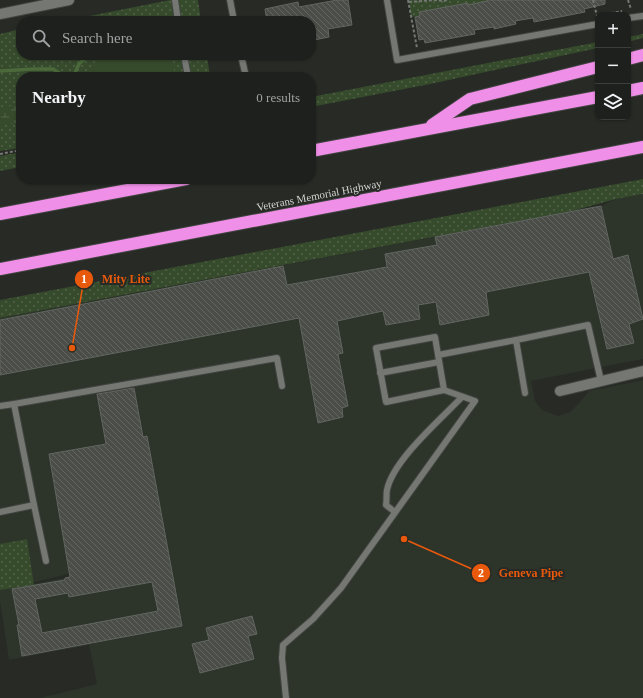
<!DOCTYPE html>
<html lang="en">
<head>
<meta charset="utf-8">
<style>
  body { margin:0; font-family:"Times New Roman",serif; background:#252825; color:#f1f3f6 }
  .controls { position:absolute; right:12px; top:12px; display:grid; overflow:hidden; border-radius:8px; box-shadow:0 1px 3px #0004 }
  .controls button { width:36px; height:36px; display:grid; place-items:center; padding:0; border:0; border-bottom:1px solid #3b3e3b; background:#1d201c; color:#f1f3f6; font:20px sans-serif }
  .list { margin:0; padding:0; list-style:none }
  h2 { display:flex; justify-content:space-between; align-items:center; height:52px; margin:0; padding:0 16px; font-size:17px }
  h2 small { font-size:13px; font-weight:400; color:#a0a3a3 }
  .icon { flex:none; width:22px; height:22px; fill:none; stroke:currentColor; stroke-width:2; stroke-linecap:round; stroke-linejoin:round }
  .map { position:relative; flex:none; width:643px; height:698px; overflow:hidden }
  .search { position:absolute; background:#1d201c; box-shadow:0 1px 3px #0004; left:16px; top:16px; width:300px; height:44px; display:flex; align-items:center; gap:10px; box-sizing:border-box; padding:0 14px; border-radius:16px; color:#a0a3a3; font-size:15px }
  .panel { position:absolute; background:#1d201c; box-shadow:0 1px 3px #0004; left:16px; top:72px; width:300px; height:112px; border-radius:16px }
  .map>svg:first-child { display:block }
</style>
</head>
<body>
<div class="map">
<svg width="643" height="698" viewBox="0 0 643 698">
  <defs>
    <pattern id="grass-dots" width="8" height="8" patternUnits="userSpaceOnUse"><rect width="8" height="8" fill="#364a2c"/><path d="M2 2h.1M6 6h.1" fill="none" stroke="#52634a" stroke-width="1.8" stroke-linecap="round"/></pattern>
    <pattern id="wetland-marsh" width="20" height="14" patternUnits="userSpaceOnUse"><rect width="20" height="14" fill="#364a2c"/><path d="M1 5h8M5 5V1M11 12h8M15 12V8" fill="none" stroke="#52634a"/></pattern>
    <pattern id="building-back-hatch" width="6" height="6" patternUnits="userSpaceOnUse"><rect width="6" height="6" fill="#4a4d48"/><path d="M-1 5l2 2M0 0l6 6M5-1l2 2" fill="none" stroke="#636661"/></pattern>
  </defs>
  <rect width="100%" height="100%" fill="#272a25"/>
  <path fill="#2d342a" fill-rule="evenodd" d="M643 194V359L531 381 535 401 542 410 558 416 570 412 577 405 589 391 643 380V698H40L97 684 89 645 9 660 0 602V318L601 206 616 199ZM167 551 169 558 13 588V587Z"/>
  <g fill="url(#grass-dots)">
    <polygon points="170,0 198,0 201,21 64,21"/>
    <polygon points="409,0 487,0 487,1 469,7 468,3 419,12 420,16 411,17"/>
    <polygon points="21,29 21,55 207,55 210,77 21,77 21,148 0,151 0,34"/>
    <polygon points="643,34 643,38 628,42 628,37"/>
    <polygon points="598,42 598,48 430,84 311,107 311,97"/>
    <polygon points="21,152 21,167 0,171 0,156"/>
    <polygon points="643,179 643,194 616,199 572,211 0,318 0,300"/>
    <polygon points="27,539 34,585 0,590 0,544"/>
  </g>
  <polygon fill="url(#wetland-marsh)" points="21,104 21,122 0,126 0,108"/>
  <polygon fill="#364a2c" points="106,55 172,55 175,77 87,77 99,56"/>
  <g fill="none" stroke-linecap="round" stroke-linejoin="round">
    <g stroke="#4b693a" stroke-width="3.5">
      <polyline points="0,71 34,69 53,69 65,77"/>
      <polyline points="73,77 79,64 89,55"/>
    </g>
  </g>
  <g fill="url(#building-back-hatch)" stroke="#626660" fill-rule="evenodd">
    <polygon points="337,0 348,0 352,25 328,29 329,37 314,40 312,31 311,32 311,21 267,21 265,9 298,2 299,7"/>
    <polygon points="487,0 605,0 605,4 584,9 585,12 534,22 533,18 515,21 516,24 494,29 494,27 474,30 475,34 425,43 424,39 419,40 415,17 420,16 419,12 468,3 468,5 487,1"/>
    <polygon points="601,206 613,259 628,255 643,319 629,324 634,343 607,349 589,272 486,292 489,315 440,325 436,302 418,305 420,319 386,325 383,311 337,321 343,353 338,354 348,406 342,408 343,417 318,423 299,318 0,375 0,320 283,266 287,285 387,267 385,254 437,245 435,237"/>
    <path d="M134 388 143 437 147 436 182 626 22 656 17 625H19L12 589 65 580V578L70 577 49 454 106 444 97 394ZM152 582 158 611 42 633 35 599 68 593 69 597Z"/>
    <polygon points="252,616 257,634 248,636 254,659 200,673 192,644 209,640 206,628"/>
  </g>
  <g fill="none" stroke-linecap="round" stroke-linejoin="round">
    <g stroke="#424441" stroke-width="8">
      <g id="service">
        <polyline points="175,0 178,21"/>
        <polyline points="230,0 234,21"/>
        <polyline points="387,0 397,60 598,24"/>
        <polyline points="628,18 643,16"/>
        <polyline points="184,55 188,77"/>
        <polyline points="241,55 246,77"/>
        <polyline points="516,340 588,325 601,381"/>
        <polyline points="438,355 516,340 525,393"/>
        <polyline points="380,373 439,362"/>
        <polyline points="14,404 277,358 282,386"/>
        <polyline points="0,406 14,404 34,505 0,512"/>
        <polyline points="34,505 46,561"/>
        <path d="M395 512 386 505C387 500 386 494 387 490 393 460 441 419 462 397"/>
        <polyline points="286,698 282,658 283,645 313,619 341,588 475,401 444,390 386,402 376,348 435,337 444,390"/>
      </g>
    </g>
    <g stroke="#424441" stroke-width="12">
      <polyline id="minor" points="560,391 643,371"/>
    </g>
    <g stroke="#424441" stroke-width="12">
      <polyline id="tertiary" points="0,14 69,0"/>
    </g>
    <g stroke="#424441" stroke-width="14">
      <g id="motorway">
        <polyline points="628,59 643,55"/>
        <polyline points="628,91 643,88"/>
        <polyline points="432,125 470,99 598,67"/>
        <polyline points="311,151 598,97"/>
        <polyline points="0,214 186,179"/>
        <polyline points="0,269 643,147"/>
      </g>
    </g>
    <g stroke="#747773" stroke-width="2" stroke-dasharray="3 2" stroke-linecap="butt">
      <polyline points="408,0 417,48"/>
      <polyline points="593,0 597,16"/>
      <polyline points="628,0 631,9"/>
      <polyline points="409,2 435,0 444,1 447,0"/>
      <polyline points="601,15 622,11"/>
      <polyline points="0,154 21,150"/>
    </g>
    <use href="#service" stroke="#747772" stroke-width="6"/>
    <use href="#minor" stroke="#747772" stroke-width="10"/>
    <use href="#tertiary" stroke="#747772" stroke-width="10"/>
    <use href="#motorway" stroke="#f08fe7" stroke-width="12"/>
  </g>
  <g text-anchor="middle" stroke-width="4" stroke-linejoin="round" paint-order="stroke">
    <g font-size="11" fill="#d2d4d1" stroke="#272a25">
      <text transform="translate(319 195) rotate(-11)" y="4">Veterans Memorial Highway</text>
    </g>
  </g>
  <path fill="none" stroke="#e8590c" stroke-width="1.5" d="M72 348L84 279M404 539L481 573"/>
  <g fill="#e8590c" stroke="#272a25" stroke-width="1.5">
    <circle cx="72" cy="348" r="4"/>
    <circle cx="404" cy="539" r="4"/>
    <circle cx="84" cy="279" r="10"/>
    <circle cx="481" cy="573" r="10"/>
  </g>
  <g font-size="12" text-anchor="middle" font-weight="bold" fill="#fff">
    <text x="84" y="283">1</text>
    <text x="481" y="577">2</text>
  </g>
  <g font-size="12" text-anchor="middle" font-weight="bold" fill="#e8590c" stroke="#272a25" stroke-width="4" stroke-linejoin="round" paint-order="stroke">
    <text x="126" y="283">Mity Lite</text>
    <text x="531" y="577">Geneva Pipe</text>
  </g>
</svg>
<div class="controls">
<button>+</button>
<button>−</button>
<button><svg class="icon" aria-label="layers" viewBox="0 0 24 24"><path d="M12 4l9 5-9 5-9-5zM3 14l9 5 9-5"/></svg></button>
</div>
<div class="search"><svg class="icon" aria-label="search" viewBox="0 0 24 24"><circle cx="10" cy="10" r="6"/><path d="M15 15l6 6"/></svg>Search here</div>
<section class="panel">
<h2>Nearby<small>0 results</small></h2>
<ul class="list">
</ul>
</section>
</div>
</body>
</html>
